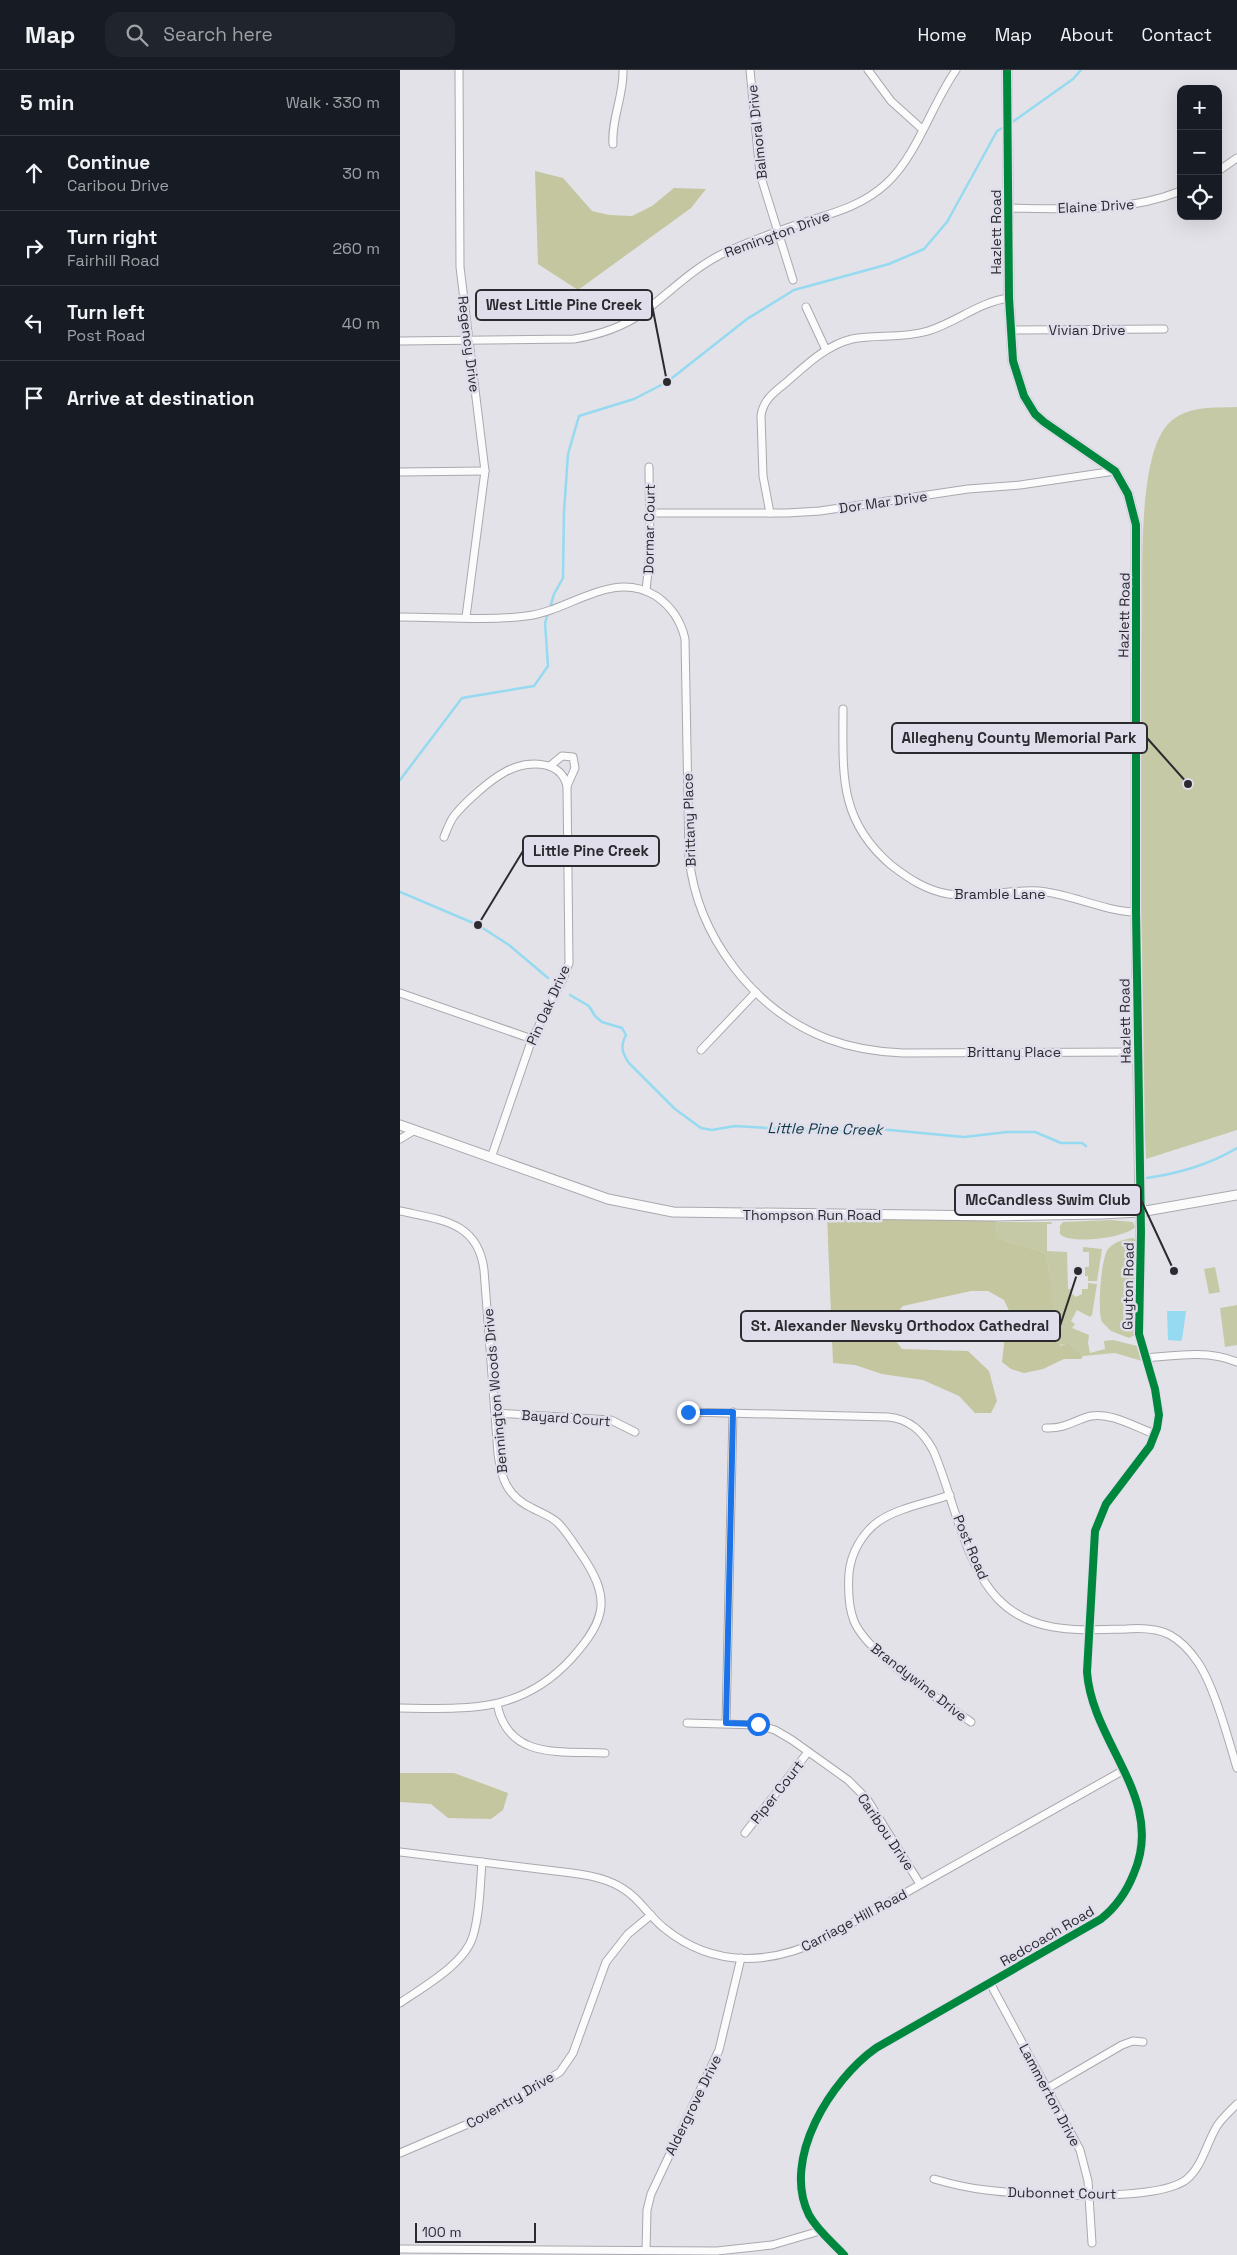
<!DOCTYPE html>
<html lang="en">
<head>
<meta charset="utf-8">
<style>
  body { margin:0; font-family:"Space Grotesk",sans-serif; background:#20242c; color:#f1f3f6 }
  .controls { position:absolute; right:15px; top:15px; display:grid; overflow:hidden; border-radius:10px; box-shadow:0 5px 20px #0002 }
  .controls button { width:45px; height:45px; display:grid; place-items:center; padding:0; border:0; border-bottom:1px solid #363941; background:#171b24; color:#f1f3f6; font:25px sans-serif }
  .scale { position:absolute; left:15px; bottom:12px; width:121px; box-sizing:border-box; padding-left:5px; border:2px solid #2b2a2f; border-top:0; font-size:14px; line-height:18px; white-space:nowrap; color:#2b2a2f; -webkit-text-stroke:4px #e1deec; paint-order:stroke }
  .stop { position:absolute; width:15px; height:15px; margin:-11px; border:4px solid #1a73e8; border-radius:50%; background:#fff }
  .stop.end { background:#1a73e8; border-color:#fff; box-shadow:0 1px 5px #0008 }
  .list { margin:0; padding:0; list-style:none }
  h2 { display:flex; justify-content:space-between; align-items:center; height:65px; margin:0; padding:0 20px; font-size:21px }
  h2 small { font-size:16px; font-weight:400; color:#9ea1a6 }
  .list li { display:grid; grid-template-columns:32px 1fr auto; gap:15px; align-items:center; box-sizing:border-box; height:75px; padding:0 20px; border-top:1px solid #363941 }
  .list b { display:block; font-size:19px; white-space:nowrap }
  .list p { margin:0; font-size:16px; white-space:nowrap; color:#9ea1a6 }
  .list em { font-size:16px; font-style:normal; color:#9ea1a6 }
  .icon { flex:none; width:28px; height:28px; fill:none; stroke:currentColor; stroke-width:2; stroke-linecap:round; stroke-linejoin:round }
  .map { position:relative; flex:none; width:837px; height:2185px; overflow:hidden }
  header { display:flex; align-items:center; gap:30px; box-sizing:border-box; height:70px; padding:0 25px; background:#171b24; border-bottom:1px solid #363941 }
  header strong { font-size:24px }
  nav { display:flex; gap:28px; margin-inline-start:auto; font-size:18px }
  .search { width:350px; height:45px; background:#20242c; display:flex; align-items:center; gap:12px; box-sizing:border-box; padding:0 18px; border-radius:15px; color:#9ea1a6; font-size:19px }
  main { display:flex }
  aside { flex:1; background:#171b24 }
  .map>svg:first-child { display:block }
</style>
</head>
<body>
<header>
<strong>Map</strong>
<div class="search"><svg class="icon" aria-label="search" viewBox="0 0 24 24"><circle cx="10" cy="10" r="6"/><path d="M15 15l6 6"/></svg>Search here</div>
<nav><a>Home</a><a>Map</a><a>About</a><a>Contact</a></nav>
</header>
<main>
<aside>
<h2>5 min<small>Walk · 330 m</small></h2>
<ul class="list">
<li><svg class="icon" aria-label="ahead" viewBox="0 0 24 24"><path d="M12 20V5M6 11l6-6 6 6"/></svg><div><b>Continue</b><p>Caribou Drive</p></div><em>30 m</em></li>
<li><svg class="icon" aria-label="right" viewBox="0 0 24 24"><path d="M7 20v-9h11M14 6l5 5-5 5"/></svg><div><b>Turn right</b><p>Fairhill Road</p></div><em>260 m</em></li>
<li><svg class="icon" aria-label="left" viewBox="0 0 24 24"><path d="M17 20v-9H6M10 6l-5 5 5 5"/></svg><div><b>Turn left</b><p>Post Road</p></div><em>40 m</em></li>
<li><svg class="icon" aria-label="arrive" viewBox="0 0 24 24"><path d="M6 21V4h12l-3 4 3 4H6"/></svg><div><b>Arrive at destination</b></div></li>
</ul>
</aside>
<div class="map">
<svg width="837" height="2185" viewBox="0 0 837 2185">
  <rect width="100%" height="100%" fill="#e3e2e8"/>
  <g fill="#c6c9a5">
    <path d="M837 337V1060L746 1089C737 912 738 735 742 558 743 508 738 406 761 364 777 335 808 338 837 337Z"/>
    <path d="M711 1150 733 1152 735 1157C726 1168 669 1175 660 1164V1156L663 1152Z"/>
    <polygon points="596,1152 651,1152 652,1154 647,1154 647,1181 667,1182 668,1219 671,1219 671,1223 676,1227 682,1224 682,1219 688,1219 688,1213 697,1214 692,1245 690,1247 677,1240 671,1251 675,1254 672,1258 689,1265 688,1273 690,1283 705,1279 704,1271 713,1270 737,1276 742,1291 715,1283 683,1286 670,1274 658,1275 655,1269 659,1260 652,1251 652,1221 646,1185 643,1182 597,1168"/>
    <path d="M733 1168 737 1171 735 1265 729 1268 711 1261 702 1252C697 1242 701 1188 708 1179 714 1172 724 1169 733 1168Z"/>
    <polygon points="683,1177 702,1179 697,1211 688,1211 688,1206 685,1206 685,1197 689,1197 689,1182 683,1182"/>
    <polygon points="815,1197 820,1222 809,1224 804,1199"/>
    <polygon points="837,1235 837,1275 825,1277 820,1238"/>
  </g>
  <g fill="#c3c69e">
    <polygon points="135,101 163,108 192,141 209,145 232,146 252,136 274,118 306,119 291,138 178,220 138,194"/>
    <polygon points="427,1145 596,1146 597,1168 643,1182 646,1185 652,1220 652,1251 659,1262 655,1269 656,1272 661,1276 668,1273 670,1274 683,1286 681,1289 664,1289 643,1299 624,1303 611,1299 602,1292 605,1265 612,1247 604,1230 588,1221 571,1221 503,1236 492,1249 495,1270 502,1279 568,1281 589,1301 597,1331 591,1343 575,1343 559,1326 523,1310 482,1304 455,1295 433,1293"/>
    <polygon points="0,1703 54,1703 108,1723 103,1740 91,1749 48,1748 31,1734 0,1732"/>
  </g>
  <polygon fill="#95daf0" points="767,1241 786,1241 782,1270 780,1271 768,1270"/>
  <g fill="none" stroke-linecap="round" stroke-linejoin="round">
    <g stroke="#95daf0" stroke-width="2.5">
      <polyline points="611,53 673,9 681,0"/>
      <polyline points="150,538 154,524 163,508 164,442 168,384 179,346 234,329 267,312 347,249 394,220 489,194 524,179 547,152 597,61 606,56"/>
      <polyline points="0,710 62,628 134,616 148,596 145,553 148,543"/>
      <polyline points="0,822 78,855 109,875 148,908"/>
      <path d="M170 925 189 936 195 946 202 952 222 958 226 965C220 976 222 983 229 993L275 1039 301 1058 312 1060 335 1056 428 1062 479 1059 564 1067 607 1062H635L661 1073H682L686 1076"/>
      <path d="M747 1108C780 1103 808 1095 837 1078"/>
    </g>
    <g stroke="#aaa8ae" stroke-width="9">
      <g id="minor">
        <polyline points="59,0 60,197 85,401 66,547"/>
        <polyline points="350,0 360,104 393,210"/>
        <polyline points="468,0 491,31 522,59"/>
        <path d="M213 74C211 49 224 26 223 0"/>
        <polyline points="818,101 837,88"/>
        <path d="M608 138C667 139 726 143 781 121"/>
        <polyline points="406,237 426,280"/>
        <polyline points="611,260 764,259"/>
        <path d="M0 271 174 269C198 265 221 258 241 244 268 224 291 200 320 185 342 174 365 166 387 158 423 145 458 140 487 113 517 85 532 34 556 0"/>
        <polyline points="0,402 85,401"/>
        <polyline points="251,443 387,443 420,441 568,419 620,415 715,401"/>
        <path d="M370 443 363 406 361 346C363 329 376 321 388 311 407 294 427 275 452 269 477 264 501 269 528 261 557 252 579 232 609 228"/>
        <polyline points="246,521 250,480 249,397"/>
        <path d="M0 547C41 547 85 551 126 546 171 541 211 499 256 526 272 537 281 551 285 569L289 787C297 866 354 941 428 969 452 978 477 982 503 983L738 982"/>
        <path d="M443 639C443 703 438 750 491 795 509 809 526 820 548 824 579 829 609 819 639 821 672 824 702 841 736 842"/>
        <polyline points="150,696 162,686 173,687 175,698 167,716"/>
        <path d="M44 767C47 760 50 751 54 746 65 732 90 710 105 702 125 691 160 688 167 716L169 893 163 909 132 969 91 1088"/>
        <polyline points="0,923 132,969"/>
        <polyline points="301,980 356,922"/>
        <polyline points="0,1069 15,1060"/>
        <path d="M0 1141C40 1150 78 1151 84 1200L98 1384C101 1409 108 1427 132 1438 141 1443 151 1446 158 1453 167 1462 174 1474 181 1484 211 1527 207 1549 172 1588 122 1643 69 1639 0 1638"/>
        <path d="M747 1288C777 1285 809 1280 837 1292"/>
        <path d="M288 1342 488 1347C510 1349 523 1362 533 1380 553 1425 564 1494 598 1529 633 1565 680 1560 726 1559 740 1558 757 1558 770 1565 781 1571 790 1581 797 1591 814 1615 828 1668 837 1698"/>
        <polyline points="95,1343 211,1350 235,1362"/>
        <path d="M646 1358C666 1359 674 1350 691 1346 711 1342 737 1358 755 1364"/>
        <path d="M550 1425C527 1433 498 1438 479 1451 462 1463 451 1483 449 1503 448 1519 448 1536 454 1551 467 1584 541 1630 571 1652"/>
        <path d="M97 1634C108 1690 161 1681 205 1683"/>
        <polyline points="287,1653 358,1655 375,1660 392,1670 448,1710 467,1729 520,1814"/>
        <polyline points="326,1653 333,1342"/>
        <polyline points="345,1763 408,1682"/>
        <path d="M0 1782 172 1803C196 1806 217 1811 235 1828 245 1838 254 1850 264 1858 314 1899 373 1895 427 1867L724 1700"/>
        <polyline points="590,1913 680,2080 688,2111 692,2173"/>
        <path d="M0 1933C23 1917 65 1894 73 1866 80 1843 80 1816 82 1792"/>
        <polyline points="648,2018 722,1975 733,1971 743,1972"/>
        <polyline points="0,2083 89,2045 160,2002 173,1983 206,1892 228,1864 251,1845"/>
        <path d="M534 2109C551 2114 568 2118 586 2120 625 2125 758 2133 787 2109 803 2095 806 2074 817 2056 822 2048 830 2041 837 2034"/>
        <polyline points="0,2179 317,2181 372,2175 420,2161"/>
        <polyline points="246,2180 247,2140 251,2124 319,1980 341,1888"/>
        <path d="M444 2185C432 2172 418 2161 409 2145 381 2089 431 2010 476 1978L701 1849C716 1837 727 1821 734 1803 766 1729 692 1673 687 1602L695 1461 706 1434 750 1376 758 1352 759 1339 755 1319 739 1264 740 1142"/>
      </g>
    </g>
    <g stroke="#aaa8ae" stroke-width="11">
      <g id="tertiary">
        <polyline points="607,0 609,228 613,291 624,326 635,344 644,352 715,401 728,424 736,455 736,842 740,1142"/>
        <polyline points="0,1055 208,1129 273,1142 596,1146 701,1144 740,1142 837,1125"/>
      </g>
    </g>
    <use href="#minor" stroke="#fbfbfc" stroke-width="7"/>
    <use href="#tertiary" stroke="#fbfbfc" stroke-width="9"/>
    <g stroke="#e1deec" stroke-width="11">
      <path id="cycleway" d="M444 2185C432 2172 418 2161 409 2145 381 2089 431 2010 476 1978L701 1849C716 1837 727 1821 734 1803 766 1729 692 1673 687 1602L695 1461 706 1434 750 1376 757 1358 759 1345 755 1319 739 1264 741 1162 736 842V455L728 424 715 401 644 352 635 344 624 326 613 291 609 228 607 0"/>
    </g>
    <use href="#cycleway" stroke="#00873e" stroke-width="8"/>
  </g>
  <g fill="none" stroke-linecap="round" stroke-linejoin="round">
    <polyline stroke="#1a73e8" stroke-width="6" points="288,1342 333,1342 326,1653 358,1654"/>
  </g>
  <g text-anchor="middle" stroke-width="5" stroke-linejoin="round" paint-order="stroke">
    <g font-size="14" fill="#2b2a2f" stroke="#e1deec">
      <text transform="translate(357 62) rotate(-96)" y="5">Balmoral Drive</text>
      <text transform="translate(696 136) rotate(-3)" y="5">Elaine Drive</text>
      <text transform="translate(596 162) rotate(-90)" y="5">Hazlett Road</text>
      <text transform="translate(377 164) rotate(-20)" y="5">Remington Drive</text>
      <text x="687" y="265">Vivian Drive</text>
      <text transform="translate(69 274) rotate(83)" y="5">Regency Drive</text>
      <text transform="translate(483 432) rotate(-8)" y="5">Dor Mar Drive</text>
      <text transform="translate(249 459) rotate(-89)" y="5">Dormar Court</text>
      <text transform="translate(724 545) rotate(-89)" y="5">Hazlett Road</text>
      <text transform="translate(289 750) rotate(-92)" y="5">Brittany Place</text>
      <text x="600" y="829">Bramble Lane</text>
      <text transform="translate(148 935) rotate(-66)" y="5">Pin Oak Drive</text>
      <text transform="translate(725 951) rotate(-91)" y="5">Hazlett Road</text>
      <text x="614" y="987">Brittany Place</text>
      <text x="412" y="1150">Thompson Run Road</text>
      <text transform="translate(728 1216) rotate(-89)" y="5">Guyton Road</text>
      <text transform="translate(95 1321) rotate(-95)" y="5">Bennington Woods Drive</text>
      <text transform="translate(166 1348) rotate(4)" y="5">Bayard Court</text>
      <text transform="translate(571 1477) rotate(67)" y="5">Post Road</text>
      <text transform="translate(519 1612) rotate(38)" y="5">Brandywine Drive</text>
      <text transform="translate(377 1722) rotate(-52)" y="5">Piper Court</text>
      <text transform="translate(486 1762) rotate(56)" y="5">Caribou Drive</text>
      <text transform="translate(454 1850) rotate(-28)" y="5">Carriage Hill Road</text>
      <text transform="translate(647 1866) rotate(-30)" y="5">Redcoach Road</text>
      <text transform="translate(650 2025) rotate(62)" y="5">Lammerton Drive</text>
      <text transform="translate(110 2030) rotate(-30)" y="5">Coventry Drive</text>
      <text transform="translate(293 2035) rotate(-64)" y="5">Aldergrove Drive</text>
      <text transform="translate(662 2123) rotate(1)" y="5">Dubonnet Court</text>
    </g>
    <g font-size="15" font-style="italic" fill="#0b3a46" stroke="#e1deec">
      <text transform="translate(425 1059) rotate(1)" y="5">Little Pine Creek</text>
    </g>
  </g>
  <path fill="none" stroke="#2b2a2f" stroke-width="2" d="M267 312L252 235M788 714L747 668M78 855L123 781M774 1201L741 1130M678 1201L660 1256"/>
  <g fill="#2b2a2f" stroke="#e1deec" stroke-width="2">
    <circle cx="267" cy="312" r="5"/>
    <circle cx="788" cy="714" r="5"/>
    <circle cx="78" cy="855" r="5"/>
    <circle cx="774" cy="1201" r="5"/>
    <circle cx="678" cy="1201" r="5"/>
  </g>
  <g fill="#e1deec" stroke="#2b2a2f" stroke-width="2">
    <rect x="76" y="220" width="176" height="30" rx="5"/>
    <rect x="492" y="653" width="255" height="30" rx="5"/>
    <rect x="123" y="766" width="136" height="30" rx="5"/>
    <rect x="555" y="1115" width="186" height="30" rx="5"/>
    <rect x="341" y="1241" width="319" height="30" rx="5"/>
  </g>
  <g font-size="15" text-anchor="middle" font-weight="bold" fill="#2b2a2f">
    <text x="164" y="240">West Little Pine Creek</text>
    <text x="619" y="673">Allegheny County Memorial Park</text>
    <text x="191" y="786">Little Pine Creek</text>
    <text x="648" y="1135">McCandless Swim Club</text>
    <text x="500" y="1261">St. Alexander Nevsky Orthodox Cathedral</text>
  </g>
</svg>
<div class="controls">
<button>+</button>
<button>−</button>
<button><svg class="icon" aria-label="locate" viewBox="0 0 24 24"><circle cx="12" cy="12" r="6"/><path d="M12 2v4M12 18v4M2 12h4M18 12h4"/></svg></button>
</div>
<div class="scale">100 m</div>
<div class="stop" style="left:358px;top:1654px"></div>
<div class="stop end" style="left:288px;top:1342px"></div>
</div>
</main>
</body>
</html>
